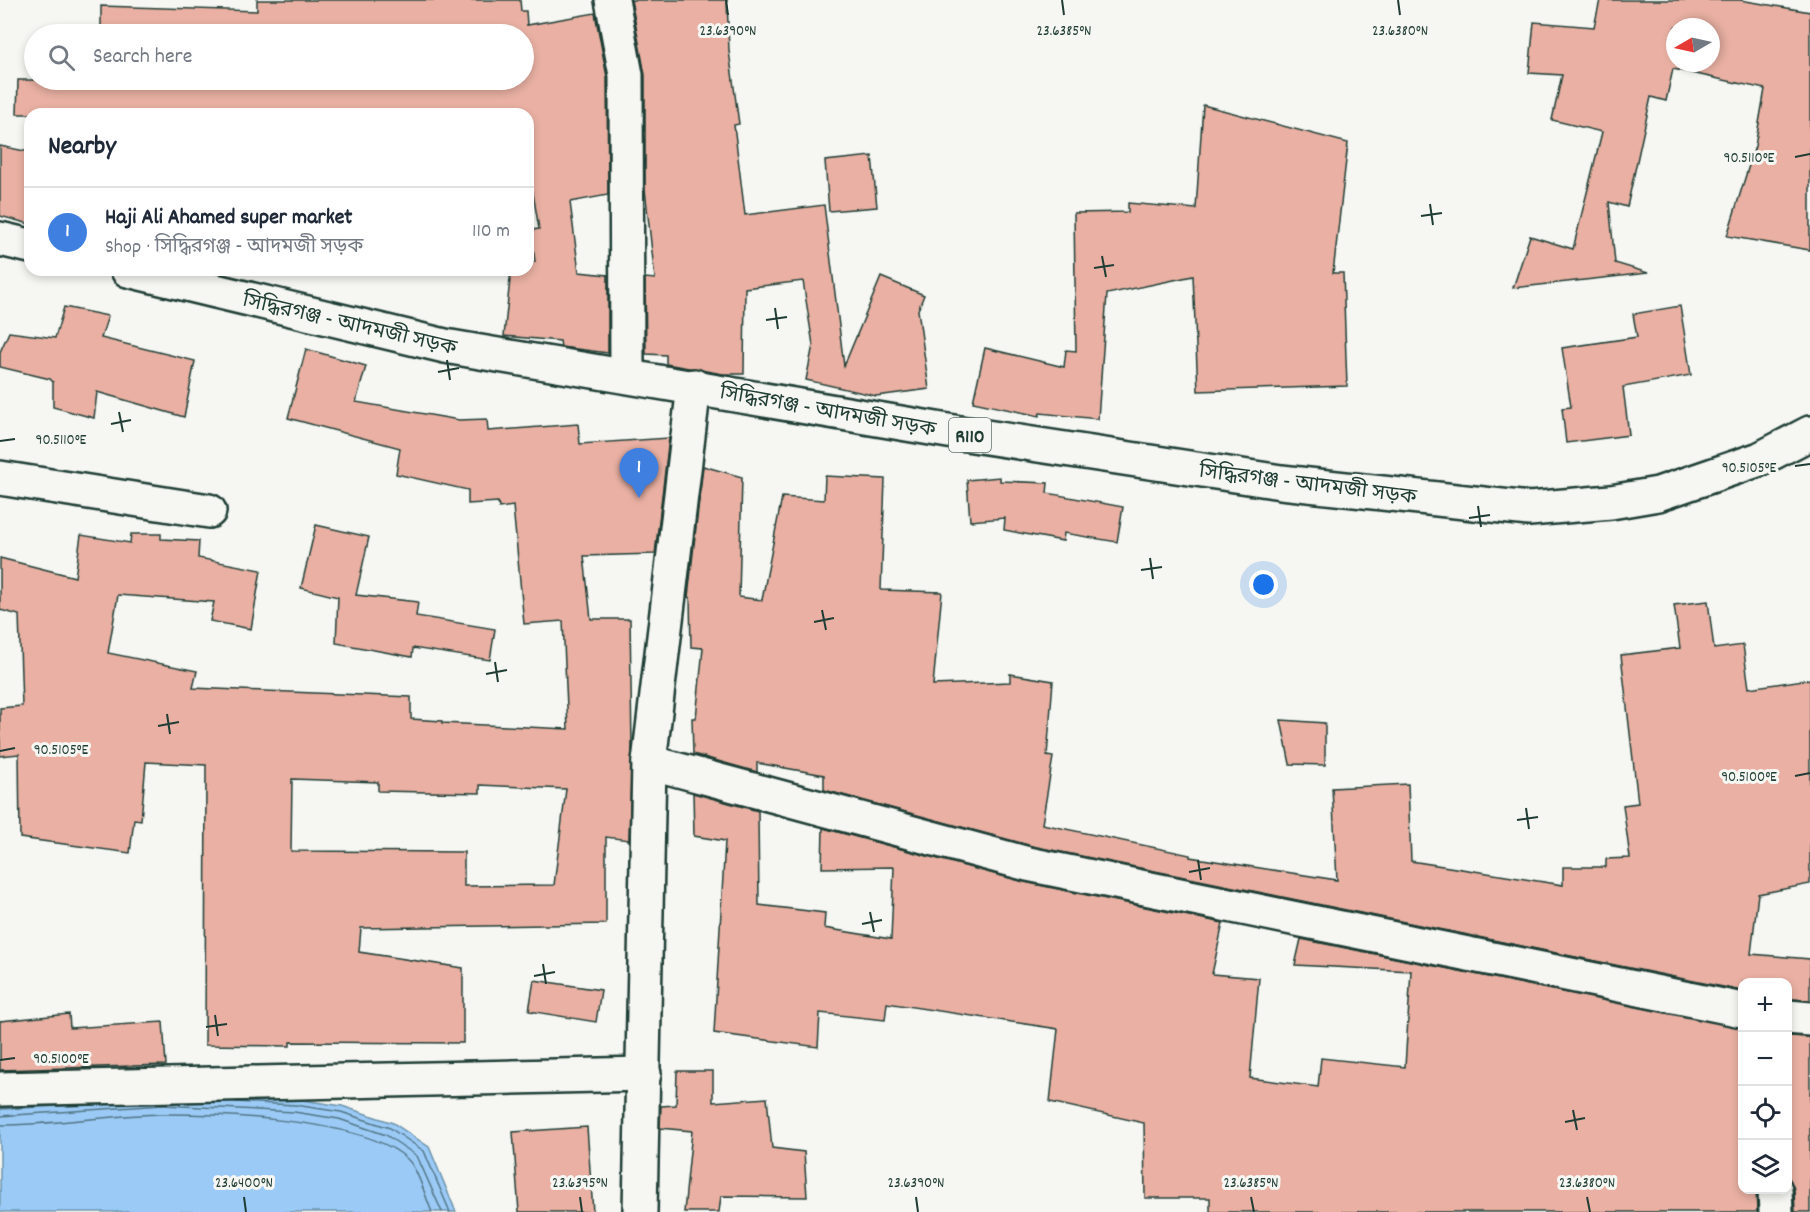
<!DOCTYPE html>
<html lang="en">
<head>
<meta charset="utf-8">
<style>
  body { margin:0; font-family:Dekko,"Noto Sans Bengali",sans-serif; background:#f6f6f7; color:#1f2937 }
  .controls { position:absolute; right:18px; bottom:18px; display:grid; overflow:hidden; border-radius:12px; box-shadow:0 3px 9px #0003 }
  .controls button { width:54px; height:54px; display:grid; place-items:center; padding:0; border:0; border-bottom:2px solid #e0e1e3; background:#fff; color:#1f2937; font:30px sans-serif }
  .compass { position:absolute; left:1666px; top:18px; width:54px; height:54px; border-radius:50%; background:#fff; box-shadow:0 3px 9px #0003; rotate:261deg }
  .you { position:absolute; left:1264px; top:585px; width:21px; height:21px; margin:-15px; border:4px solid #fff; border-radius:50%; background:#1a73e8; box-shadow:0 0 0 9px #1a73e833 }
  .badge { display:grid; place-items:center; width:39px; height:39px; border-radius:50%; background:#1f3d34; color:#fff; font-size:20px; font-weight:700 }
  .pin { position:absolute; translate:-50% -50px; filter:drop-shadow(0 2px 3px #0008) }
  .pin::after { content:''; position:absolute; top:32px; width:21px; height:18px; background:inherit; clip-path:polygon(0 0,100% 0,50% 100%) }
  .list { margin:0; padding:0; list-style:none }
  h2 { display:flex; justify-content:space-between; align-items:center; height:78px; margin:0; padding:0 24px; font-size:26px }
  h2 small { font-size:20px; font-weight:400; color:#747a83 }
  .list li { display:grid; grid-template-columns:39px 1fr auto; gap:18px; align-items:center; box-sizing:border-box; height:90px; padding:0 24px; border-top:2px solid #e0e1e3 }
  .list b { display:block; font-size:22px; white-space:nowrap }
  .list p { margin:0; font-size:20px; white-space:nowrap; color:#747a83 }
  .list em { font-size:20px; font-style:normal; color:#747a83 }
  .icon { flex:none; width:33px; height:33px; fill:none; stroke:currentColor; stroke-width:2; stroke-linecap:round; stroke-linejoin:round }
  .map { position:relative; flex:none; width:1810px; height:1212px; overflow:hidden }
  .search { position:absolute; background:#fff; box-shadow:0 3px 9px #0003; left:24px; top:24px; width:510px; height:66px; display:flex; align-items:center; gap:15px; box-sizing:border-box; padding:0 21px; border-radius:33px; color:#747a83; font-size:22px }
  .panel { position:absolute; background:#fff; box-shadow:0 3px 9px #0003; left:24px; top:108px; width:510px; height:168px; border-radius:18px }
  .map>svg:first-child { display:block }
</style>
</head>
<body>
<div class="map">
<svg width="1810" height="1212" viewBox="0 0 1810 1212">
  <rect width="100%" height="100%" fill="#f6f6f2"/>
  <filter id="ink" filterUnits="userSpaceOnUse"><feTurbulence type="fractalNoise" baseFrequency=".0167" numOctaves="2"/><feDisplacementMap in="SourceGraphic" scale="12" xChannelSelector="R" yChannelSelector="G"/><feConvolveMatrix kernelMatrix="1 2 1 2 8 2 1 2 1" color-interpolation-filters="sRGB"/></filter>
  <g filter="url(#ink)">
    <polygon fill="#9bcaf7" stroke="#6992a9" stroke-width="1.5" points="296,1099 342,1106 393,1123 429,1147 456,1212 0,1212 0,1103"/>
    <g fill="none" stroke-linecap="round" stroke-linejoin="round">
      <g stroke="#517582" stroke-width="1.5">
        <polyline points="235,1102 295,1105 341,1112 390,1128 424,1151 450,1212"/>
        <polyline points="0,1109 78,1105"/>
        <polyline points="0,1116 163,1105 294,1112 339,1119 386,1135 417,1156 442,1212"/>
        <path d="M0 1125C55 1125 109 1115 164 1114 219 1114 373 1119 410 1162 419 1172 426 1199 432 1212"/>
      </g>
    </g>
    <g fill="#e9b0a3" stroke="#1f3d34" stroke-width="1.5" fill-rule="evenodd">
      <polygon points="257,0 520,0 521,11 526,11 527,25 595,13 607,77 608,195 570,202 579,272 608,275 608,353 561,347 560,341 504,336 511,270 528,270 528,261 535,262 531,230 539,229 528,164 528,114 17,114 18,80 524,80 524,34 101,34 101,6 257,11"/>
      <polygon points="631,0 727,0 729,51 739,124 734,125 745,215 824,205 844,366 881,277 924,295 918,310 929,389 876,396 806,380 813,345 803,281 745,288 744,374 723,374 666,364 666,355 646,354 645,278 655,279 645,189 645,75"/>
      <path d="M1600 0H1740L1810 12V250L1727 236 1755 146 1765 89 1673 69 1666 101 1651 97 1627 207 1609 202 1615 263 1648 273 1513 288 1530 236 1573 249 1602 132 1552 120 1562 75 1529 73 1534 22 1594 27ZM1675 27H1711V63H1675Z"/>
      <polygon points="1203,105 1348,143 1333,273 1343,273 1347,386 1198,391 1193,276 1107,294 1098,419 1040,413 1039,416 973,402 985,348 1064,367 1066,350 1076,351 1074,213 1128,212 1128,203 1196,209"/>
      <polygon points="0,146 30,152 30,224 0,216"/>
      <polygon points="872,156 877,207 829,211 825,161"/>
      <polygon points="1680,306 1691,375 1623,387 1629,435 1566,443 1562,408 1571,407 1562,348 1637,337 1633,314"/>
      <polygon points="64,307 108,316 101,338 195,361 184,417 97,392 94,418 53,407 53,382 50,379 0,367 0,352 9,332 55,338"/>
      <path d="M306 349 366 366 356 402 459 420 487 419 488 431 578 424 580 444 669 438 655 554 584 556 591 619H630L632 747 629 840 606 837V924L361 928 359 952 463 968V1043L290 1042V1046L205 1045 206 765 146 762 141 820 134 819 130 853 20 838 19 754 0 756V708L22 706 19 615 0 610V558L75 577 81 535 130 543 131 534H161V539L199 541 198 558 261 570 251 629 210 621 214 602 118 595 108 653 197 671 193 688 411 697V719L442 721V723L568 729 563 621 524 624 513 506 499 508 498 502 468 504V490L396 474 400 448 288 418ZM292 779 378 782V791L480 793V785L566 789 554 885 464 886V852L291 851Z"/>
      <polygon points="703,466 742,477 739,597 762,600 782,497 824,500 825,476 885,479 881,590 942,592 933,685 1010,682 1010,674 1053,681 1047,756 1053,757 1042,824 1190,855 1190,857 1337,880 1332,788 1408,784 1411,861 1563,885 1563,867 1606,867 1606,859 1630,858 1623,805 1638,803 1621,655 1680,648 1674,605 1708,601 1714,649 1743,645 1749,688 1810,679 1810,884 1758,894 1751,954 1810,959 1810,1000 1788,999 1788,982 1743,982 1743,991 1032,846 824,790 824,775 757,763 757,772 693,754 692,718 696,718 703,648 691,647 690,598 688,597"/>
      <polygon points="1000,477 1000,481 1048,483 1047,493 1123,507 1117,542 1064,533 1063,541 1004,530 1005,518 970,521 967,480"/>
      <polygon points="316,525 369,537 356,595 418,602 416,616 495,629 490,660 413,648 412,657 336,643 338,597 301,588"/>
      <polygon points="1281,720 1325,723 1325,765 1290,764"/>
      <polygon points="693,793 758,811 759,905 825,913 824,928 891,939 894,867 822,868 823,828 1024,882 1223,923 1212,974 1259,978 1250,1078 1318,1087 1321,1058 1405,1067 1411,971 1295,965 1301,939 1743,1028 1743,1190 1756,1190 1757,1212 1210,1212 1210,1198 1145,1198 1144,1123 1050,1102 1058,1029 887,1003 885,1020 820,1013 818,1047 714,1033 725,841 694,836"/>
      <polygon points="534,980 601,990 596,1022 529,1011"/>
      <polygon points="69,1014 70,1028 163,1022 166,1065 0,1070 0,1021"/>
      <polygon points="1788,1036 1810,1037 1810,1212 1795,1212 1794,1189 1788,1177"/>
      <polygon points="677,1071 713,1071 713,1102 767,1098 772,1148 804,1152 807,1197 721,1196 719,1212 684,1212 692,1131 660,1128 661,1106 676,1105"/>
      <polygon points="587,1127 593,1212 519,1212 513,1132"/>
    </g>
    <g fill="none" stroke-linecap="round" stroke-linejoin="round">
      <g stroke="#1f3d34" stroke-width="38">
        <g id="street">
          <polyline points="612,0 626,75 627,375"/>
          <polyline points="0,478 209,511"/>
          <polyline points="649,762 1028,864 1742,1010"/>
          <polyline points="1788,1017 1810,1019"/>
          <polyline points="0,1089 644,1074"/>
          <polyline points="1775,1190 1776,1212"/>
          <polyline points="640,1212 649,762 694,386"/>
        </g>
      </g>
      <g stroke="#1f3d34" stroke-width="38">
        <g id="primary">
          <polyline points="0,239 30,246"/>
          <polyline points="128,270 445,346 960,433 1281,482 1529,509 1611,502 1658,494 1760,459 1810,433"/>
        </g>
      </g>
      <use href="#street" stroke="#f6f6f2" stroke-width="33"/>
      <use href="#primary" stroke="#f6f6f2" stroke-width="33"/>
    </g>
  </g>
  <path fill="none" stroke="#1f3d34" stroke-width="2" d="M726 0 728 15M1062 0 1064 15M1398 0 1400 15M1795 157 1810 154M1430 204 1433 225M1421 216 1442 213M1102 256 1106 277M1094 268 1114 265M775 308 778 329M766 320 787 317M447 360 450 380M438 372 459 368M119 412 123 432M111 424 131 420M0 441 15 439M1795 466 1810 464M1478 506 1481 527M1469 518 1490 515M1150 558 1153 579M1141 570 1162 567M822 610 826 630M814 622 834 618M495 662 498 682M486 674 507 670M167 714 170 734M158 726 179 722M0 751 15 748M1795 776 1810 773M1526 808 1529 829M1517 820 1538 817M1198 860 1201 880M1189 872 1210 868M870 912 874 932M862 924 882 920M543 964 546 984M534 976 555 972M215 1015 218 1036M206 1027 227 1024M0 1060 15 1058M1573 1110 1577 1130M1565 1122 1585 1118M244 1197 246 1212M580 1197 582 1212M916 1197 918 1212M1251 1197 1254 1212M1587 1197 1590 1212"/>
  <g text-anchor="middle" stroke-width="6" stroke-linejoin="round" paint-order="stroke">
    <rect fill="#f6f6f2" stroke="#60746d" stroke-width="1.5" x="949" y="418" width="42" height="34" rx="4.5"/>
    <g font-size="20" font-weight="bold" fill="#1f3d34">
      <text x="970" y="442">R110</text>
    </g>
    <g font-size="21" fill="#1f3d34" stroke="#f6f6f2">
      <text transform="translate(350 323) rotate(13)" y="7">সিদ্ধিরগঞ্জ - আদমজী সড়ক</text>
      <text transform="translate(828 410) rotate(10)" y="7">সিদ্ধিরগঞ্জ - আদমজী সড়ক</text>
      <text transform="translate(1308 483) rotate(7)" y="7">সিদ্ধিরগঞ্জ - আদমজী সড়ক</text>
    </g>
  </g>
  <g font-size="15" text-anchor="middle" fill="#1f3d34" stroke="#f6f6f2" stroke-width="6" stroke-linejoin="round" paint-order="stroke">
    <text x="728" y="35">23.6390°N</text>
    <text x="1064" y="35">23.6385°N</text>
    <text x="1400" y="35">23.6380°N</text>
    <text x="1749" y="162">90.5110°E</text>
    <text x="61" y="444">90.5110°E</text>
    <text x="1749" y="472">90.5105°E</text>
    <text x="61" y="754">90.5105°E</text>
    <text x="1749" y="781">90.5100°E</text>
    <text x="61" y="1063">90.5100°E</text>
    <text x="244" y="1187">23.6400°N</text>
    <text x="580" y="1187">23.6395°N</text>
    <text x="916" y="1187">23.6390°N</text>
    <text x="1251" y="1187">23.6385°N</text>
    <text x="1587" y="1187">23.6380°N</text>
  </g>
</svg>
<div class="controls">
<button>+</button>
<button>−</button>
<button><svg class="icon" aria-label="locate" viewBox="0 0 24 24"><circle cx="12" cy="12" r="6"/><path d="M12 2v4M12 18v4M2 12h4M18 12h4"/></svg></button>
<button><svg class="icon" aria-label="layers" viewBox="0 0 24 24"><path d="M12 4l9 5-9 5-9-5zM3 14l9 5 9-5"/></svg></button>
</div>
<svg class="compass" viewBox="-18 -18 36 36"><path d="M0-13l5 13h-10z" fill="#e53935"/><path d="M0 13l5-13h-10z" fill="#747a83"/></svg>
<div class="you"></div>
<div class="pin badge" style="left:639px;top:498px;background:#3f7fe0">1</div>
<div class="search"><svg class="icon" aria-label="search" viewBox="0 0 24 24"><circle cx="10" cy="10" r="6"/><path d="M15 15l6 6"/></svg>Search here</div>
<section class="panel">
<h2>Nearby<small></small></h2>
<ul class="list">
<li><span class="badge" style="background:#3f7fe0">1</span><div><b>Haji Ali Ahamed super market</b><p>Shop · সিদ্ধিরগঞ্জ - আদমজী সড়ক</p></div><em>110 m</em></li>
</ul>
</section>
</div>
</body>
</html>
